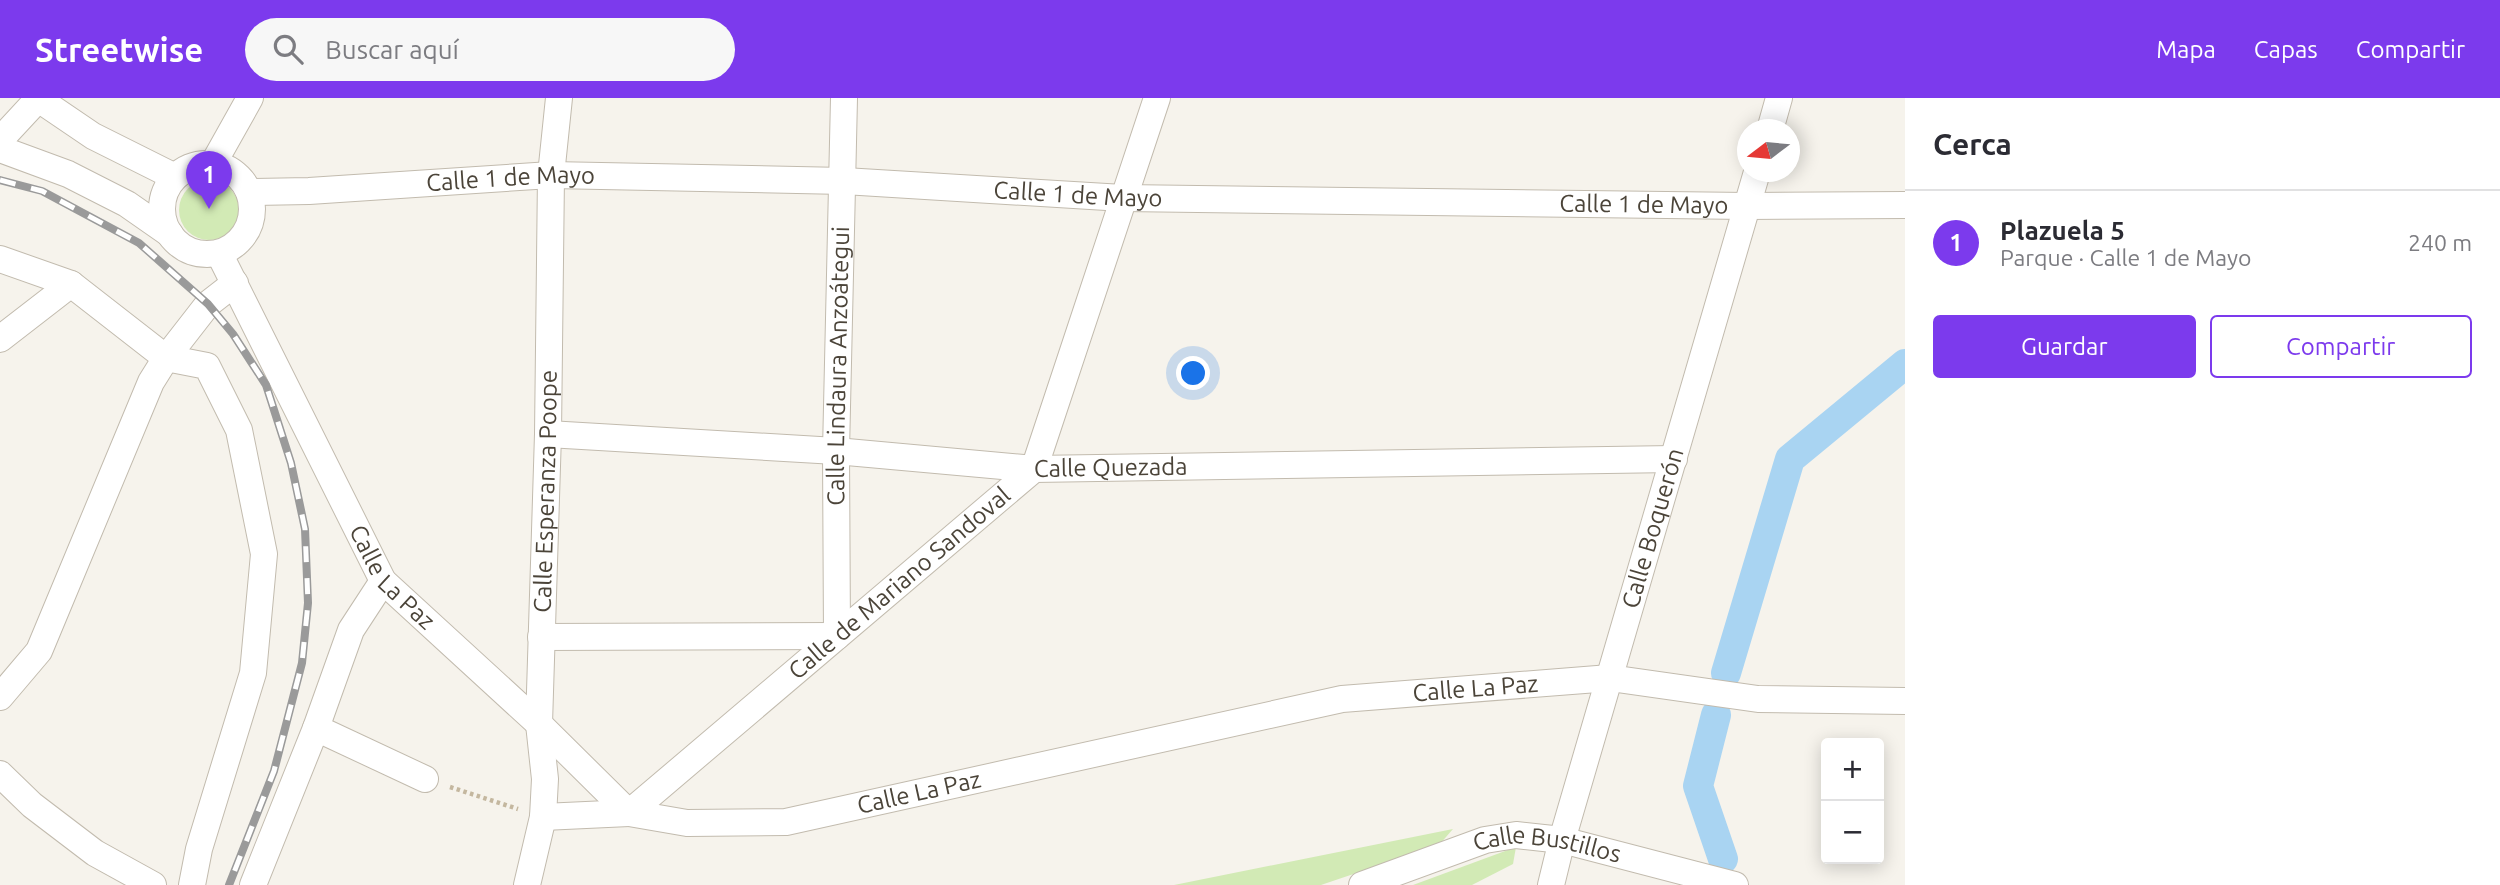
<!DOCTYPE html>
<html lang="es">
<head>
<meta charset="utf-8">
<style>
  body { margin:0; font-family:Ubuntu,sans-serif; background:#f7f7f7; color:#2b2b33 }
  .controls { position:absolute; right:21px; bottom:21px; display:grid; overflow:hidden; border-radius:7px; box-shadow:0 4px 18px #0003 }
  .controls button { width:63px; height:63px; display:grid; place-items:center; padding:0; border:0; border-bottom:2px solid #e1e1e2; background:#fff; color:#2b2b33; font:35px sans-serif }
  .compass { position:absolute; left:1737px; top:21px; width:63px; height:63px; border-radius:50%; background:#fff; box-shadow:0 4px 18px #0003; rotate:254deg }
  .you { position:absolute; left:1194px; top:276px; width:24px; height:24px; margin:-18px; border:5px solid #fff; border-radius:50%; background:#1a73e8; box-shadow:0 0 0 10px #1a73e833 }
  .badge { display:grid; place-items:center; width:46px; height:46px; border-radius:50%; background:#7c3aed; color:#fff; font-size:23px; font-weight:700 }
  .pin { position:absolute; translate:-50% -58px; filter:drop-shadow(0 2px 4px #0008) }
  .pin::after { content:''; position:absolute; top:37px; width:24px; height:21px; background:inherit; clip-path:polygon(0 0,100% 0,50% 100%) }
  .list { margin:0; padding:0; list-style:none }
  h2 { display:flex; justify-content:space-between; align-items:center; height:91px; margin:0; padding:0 28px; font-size:30px }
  h2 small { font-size:23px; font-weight:400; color:#7c7c81 }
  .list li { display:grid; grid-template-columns:46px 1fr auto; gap:21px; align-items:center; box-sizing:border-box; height:105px; padding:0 28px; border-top:2px solid #e1e1e2 }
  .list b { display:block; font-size:26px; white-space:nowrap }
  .list p { margin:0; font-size:23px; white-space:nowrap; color:#7c7c81 }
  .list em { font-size:23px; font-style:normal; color:#7c7c81 }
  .actions { display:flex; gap:14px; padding:21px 28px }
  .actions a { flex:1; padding:16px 0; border:2px solid #7c3aed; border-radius:7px; text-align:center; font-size:24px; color:#7c3aed }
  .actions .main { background:#7c3aed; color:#fff }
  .icon { flex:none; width:38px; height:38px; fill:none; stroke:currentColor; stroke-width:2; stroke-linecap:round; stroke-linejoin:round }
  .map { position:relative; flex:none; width:1905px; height:787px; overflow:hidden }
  header { display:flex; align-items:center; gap:42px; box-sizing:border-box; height:98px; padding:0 35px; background:#7c3aed; color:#fff }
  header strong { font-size:33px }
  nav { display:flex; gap:38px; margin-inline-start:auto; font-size:24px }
  .search { width:490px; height:63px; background:#f7f7f7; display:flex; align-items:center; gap:18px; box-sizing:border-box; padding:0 24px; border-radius:38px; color:#7c7c81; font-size:26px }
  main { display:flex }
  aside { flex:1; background:#fff }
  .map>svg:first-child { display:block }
</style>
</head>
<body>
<header>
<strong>Streetwise</strong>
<div class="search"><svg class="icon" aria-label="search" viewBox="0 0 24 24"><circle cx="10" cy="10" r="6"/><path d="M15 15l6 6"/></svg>Buscar aquí</div>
<nav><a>Mapa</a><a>Capas</a><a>Compartir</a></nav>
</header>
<main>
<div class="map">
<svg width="1905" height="787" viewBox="0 0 1905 787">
  <rect width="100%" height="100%" fill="#f6f3ec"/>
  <g fill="#d2eab5">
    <circle cx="209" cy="112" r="30"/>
    <polygon points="1453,731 1439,747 1321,787 1174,787"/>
    <polygon points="1516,749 1513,766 1472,787 1413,787"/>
  </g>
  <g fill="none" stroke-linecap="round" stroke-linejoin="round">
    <g stroke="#a9d4f2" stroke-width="30">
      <polyline points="1726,575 1790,361 1905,266"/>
      <polyline points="1716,617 1698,688 1723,761"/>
    </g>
    <g stroke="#c2bbae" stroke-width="28">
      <g id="minor">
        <polyline points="37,0 93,38 175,79"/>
        <polyline points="1770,32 1779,0"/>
        <polyline points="0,42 39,0"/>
        <polyline points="0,51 68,76 127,106 170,136"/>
        <circle cx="207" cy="111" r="45"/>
        <polyline points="213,66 250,0"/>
        <path id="s1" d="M249 94 309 93 551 77 844 83 1123 100 1747 108 1905 107"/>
        <path id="s2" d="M219 155 383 483 539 626 629 715 687 725 786 724 1342 601 1610 580 1758 601 1905 603"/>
        <polyline points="0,161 71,186"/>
        <polyline points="0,241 71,186 166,260 207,268 239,332 264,456 253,575 199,751 192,787"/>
        <path id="s3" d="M548 336 836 353 1034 371 1674 361"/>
        <path id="s4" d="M837 538 836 353 844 0"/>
        <polyline points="541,539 837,538"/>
        <polyline points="0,599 39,553 151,284 166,260 208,206 235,185"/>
        <polyline points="316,630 425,681"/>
        <polyline points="0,676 32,707 95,755 153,787"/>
        <path id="s5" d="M543 719 629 715 1034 371 1157 0"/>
        <polyline points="253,787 316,630 351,532 383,483"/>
        <path id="s6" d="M527 787 543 719 545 681 539 626 548 336 551 77 559 0"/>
        <path id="s7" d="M1362 787 1485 742 1516 737 1562 742 1735 787"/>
        <path id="s8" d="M1551 787 1562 742 1757 74"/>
      </g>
    </g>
    <polyline stroke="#c4b79f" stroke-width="4.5" stroke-dasharray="3.5 3.5" stroke-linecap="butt" points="450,689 518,711"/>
    <use href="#minor" stroke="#fff" stroke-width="26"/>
    <g stroke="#9a9a9a" stroke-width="8">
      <polyline id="rail" points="0,82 42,93 139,145 208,206 233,236 266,287 291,365 305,431 308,505 302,565 274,673 229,787"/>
    </g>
    <use href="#rail" stroke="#fff" stroke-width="5" stroke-dasharray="16" stroke-linecap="butt"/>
  </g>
  <g text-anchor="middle" stroke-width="5" stroke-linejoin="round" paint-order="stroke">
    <g font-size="24" fill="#4b4439" stroke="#fff">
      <text dy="8" stroke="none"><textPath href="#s1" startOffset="262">Calle 1 de Mayo</textPath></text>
      <text dy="8" stroke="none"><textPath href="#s1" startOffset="830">Calle 1 de Mayo</textPath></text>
      <text dy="8" stroke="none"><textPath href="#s1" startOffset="1396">Calle 1 de Mayo</textPath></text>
      <text dy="8" stroke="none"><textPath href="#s4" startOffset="270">Calle Lindaura Anzoátegui</textPath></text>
      <text dy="8" stroke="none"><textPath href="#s3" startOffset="564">Calle Quezada</textPath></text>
      <text dy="8" stroke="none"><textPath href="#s6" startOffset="396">Calle Esperanza Poope</textPath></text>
      <text dy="8" stroke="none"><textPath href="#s8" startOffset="371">Calle Boquerón</textPath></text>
      <text dy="8" stroke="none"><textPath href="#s2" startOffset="369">Calle La Paz</textPath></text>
      <text dy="8" stroke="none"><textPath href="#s5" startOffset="441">Calle de Mariano Sandoval</textPath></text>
      <text dy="8" stroke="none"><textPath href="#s2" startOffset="1566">Calle La Paz</textPath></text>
      <text dy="8" stroke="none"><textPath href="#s2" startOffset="999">Calle La Paz</textPath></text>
      <text dy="8" stroke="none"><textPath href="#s7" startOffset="194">Calle Bustillos</textPath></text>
    </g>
  </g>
</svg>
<div class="controls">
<button>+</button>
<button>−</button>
</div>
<svg class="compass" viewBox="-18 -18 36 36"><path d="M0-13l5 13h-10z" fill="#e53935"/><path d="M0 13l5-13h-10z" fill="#7c7c81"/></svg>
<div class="you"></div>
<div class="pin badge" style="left:209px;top:111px">1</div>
</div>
<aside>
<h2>Cerca<small></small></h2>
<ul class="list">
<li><span class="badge">1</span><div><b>Plazuela 5</b><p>Parque · Calle 1 de Mayo</p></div><em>240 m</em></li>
</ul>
<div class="actions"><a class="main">Guardar</a><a>Compartir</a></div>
</aside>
</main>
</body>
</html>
